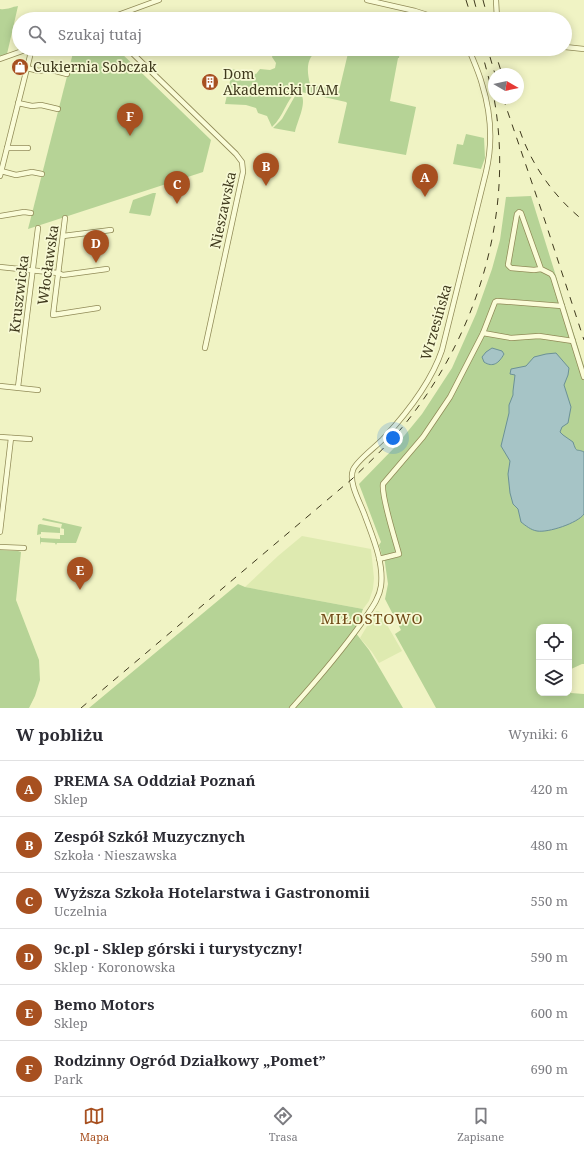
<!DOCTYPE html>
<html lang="pl">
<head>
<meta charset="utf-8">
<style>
  body { margin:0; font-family:"Noto Serif",serif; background:#f2f2f3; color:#2b2b33 }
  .controls { position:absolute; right:12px; bottom:12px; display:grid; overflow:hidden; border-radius:8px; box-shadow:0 2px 10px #0003 }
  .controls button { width:36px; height:36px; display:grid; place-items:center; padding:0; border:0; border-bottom:1px solid #e1e1e2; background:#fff; color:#2b2b33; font:20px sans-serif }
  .compass { position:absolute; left:488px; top:68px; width:36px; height:36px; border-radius:50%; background:#fff; box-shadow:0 2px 10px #0003; rotate:99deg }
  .you { position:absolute; left:393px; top:438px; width:14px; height:14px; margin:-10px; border:3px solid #fff; border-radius:50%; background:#1a73e8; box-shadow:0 0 0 6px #1a73e833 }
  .badge { display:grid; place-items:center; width:26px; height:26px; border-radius:50%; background:#a75020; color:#fff; font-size:13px; font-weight:700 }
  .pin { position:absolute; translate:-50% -33px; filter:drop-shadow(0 1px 2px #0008) }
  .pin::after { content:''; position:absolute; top:21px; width:14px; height:12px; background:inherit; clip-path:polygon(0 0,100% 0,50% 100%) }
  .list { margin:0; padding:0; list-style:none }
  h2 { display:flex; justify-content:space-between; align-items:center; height:52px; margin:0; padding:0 16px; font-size:17px }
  h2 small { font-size:13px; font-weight:400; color:#7c7c81 }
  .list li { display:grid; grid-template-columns:26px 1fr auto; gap:12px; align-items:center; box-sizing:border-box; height:56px; padding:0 16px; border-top:1px solid #e1e1e2 }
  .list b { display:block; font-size:15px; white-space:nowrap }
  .list p { margin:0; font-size:13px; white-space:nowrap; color:#7c7c81 }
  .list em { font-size:13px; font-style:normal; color:#7c7c81 }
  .icon { flex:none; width:22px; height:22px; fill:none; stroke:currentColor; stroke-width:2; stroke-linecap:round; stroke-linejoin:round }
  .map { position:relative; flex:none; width:584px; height:708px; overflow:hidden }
  .search { position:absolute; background:#fff; box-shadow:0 2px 10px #0003; left:12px; right:12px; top:12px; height:44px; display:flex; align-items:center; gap:10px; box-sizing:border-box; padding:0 14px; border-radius:22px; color:#7c7c81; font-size:15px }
  .sheet { height:388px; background:#fff }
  nav { display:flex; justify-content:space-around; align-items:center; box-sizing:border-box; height:56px; border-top:1px solid #e1e1e2; background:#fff; font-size:11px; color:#7c7c81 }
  nav a { display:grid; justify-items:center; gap:2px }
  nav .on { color:#a75020 }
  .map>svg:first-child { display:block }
</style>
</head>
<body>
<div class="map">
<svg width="584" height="708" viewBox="0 0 584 708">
  <rect width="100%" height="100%" fill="#f0f3c4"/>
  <g fill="#deeab0">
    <polygon points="302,536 371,549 374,578 373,589 369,601 363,609 245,587 278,556"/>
    <polygon points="376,611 379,611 402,651 379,663 372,652 360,638"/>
  </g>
  <g fill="#b6d396">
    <path d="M18 6 7 54 0 57V9C7 10 11 7 18 6Z"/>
    <polygon points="74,49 117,49 211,140 203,172 28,229"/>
    <path d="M278 49H318C316 52 313 54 311 57 306 65 308 76 310 84L339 91 349 49H390L400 51 399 58H398L390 101 416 107 406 155 338 143 347 103 346 102 297 91C286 100 284 116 272 127L267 116 258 113 256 108 246 105 225 104 230 81 229 72 231 69 256 74 260 69 270 70 275 68 276 63 272 57 273 54Z"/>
    <path d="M299 95 302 96C306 105 297 122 295 132L273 128 282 119 295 96Z"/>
    <polygon points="466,134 484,138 485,158 481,169 453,164 457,144 463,145"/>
    <polygon points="153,193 156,193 151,214 150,216 129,213 133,200"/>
    <polygon points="531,196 584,366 584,664 582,664 569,670 569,627 539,627 539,693 569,693 569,691 571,693 584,694 584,708 436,708 395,634 401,630 385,599 388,584 384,556 382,556 379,545 381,542 359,484 395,447 422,414 452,368 476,314 492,269 500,240 506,197"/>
    <polygon points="43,518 82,527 76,543 57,543 56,545 55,543 41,542 40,545 40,536 41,538 60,539 60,535 64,535 64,529 60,528 60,533 41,532 41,534 37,535 38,525 40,524 61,528 62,524 42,520"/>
    <polygon points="0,550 18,551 21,552 16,600 39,660 40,680 35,696 29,708 0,708"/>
    <polygon points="238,584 245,587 363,609 355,632 369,650 403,708 89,708"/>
  </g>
  <g fill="#a6c4c6" stroke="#6b9196">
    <path d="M492 348 502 351 504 354C499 363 493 368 484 362L482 357 486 352Z"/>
    <path d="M556 353 569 368 568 375 564 385 571 407 568 423 562 427 560 432 563 435 573 442C577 454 576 448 584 452V514C578 523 548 533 537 531 531 530 526 526 521 522L518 509 513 504 510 493 508 474 510 461 501 446 509 413V405L513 395V391L515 375 510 374 511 369 526 366 534 357 546 354Z"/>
  </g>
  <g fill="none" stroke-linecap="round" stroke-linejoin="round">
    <g stroke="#908a57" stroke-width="6">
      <g id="minor">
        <polyline points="367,0 415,11 440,19"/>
        <polyline points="496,0 497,19"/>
        <polyline points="107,19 159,0"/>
        <polyline points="565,47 584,49"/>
        <polyline points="128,49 236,154 242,162 243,172 205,348"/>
        <polyline points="466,49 474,53 489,49"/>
        <polyline points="0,59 28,49"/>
        <polyline points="27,68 39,71 48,69 67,74"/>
        <polyline points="18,103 32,106 41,105 58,109"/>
        <polyline points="7,148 28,148"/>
        <polyline points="1,171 16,175 32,172 42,174"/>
        <polyline points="0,176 30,56 29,49"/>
        <polyline points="0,216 24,212 31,213"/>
        <polyline points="65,218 53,315 98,308"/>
        <polyline points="63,236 111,230"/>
        <polyline points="0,267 58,273 63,275 107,269"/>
        <polyline points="541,269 534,270 511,268 508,265 517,214 519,212 521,213 541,269 551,274 553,277 584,377"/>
        <polyline points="483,333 511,338 539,336 573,341"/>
        <polyline points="0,386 38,390"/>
        <polyline points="18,387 38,228"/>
        <polyline points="0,437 30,439"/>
        <polyline points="0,532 11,438"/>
        <polyline points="0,547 24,548"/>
        <path d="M379 559 399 554C395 539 381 496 383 484L423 437 450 397 483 333 495 302 497 301 562 306"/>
        <path d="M292 708C317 680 341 652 363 621 370 610 379 600 381 586 384 563 373 538 365 516 361 504 348 483 353 470 356 461 377 446 384 438 407 413 431 383 442 350L486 172C493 143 491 113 482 84 479 73 474 62 470 52"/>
      </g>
    </g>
    <use href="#minor" stroke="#fafcd8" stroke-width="4.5"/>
    <g stroke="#3f391d" stroke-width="1" stroke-dasharray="7 7" stroke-linecap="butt">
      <polyline points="466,0 472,19"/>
      <polyline points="474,0 479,19"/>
      <polyline points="483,0 488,19"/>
      <polyline points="481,49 494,98"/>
      <polyline points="494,49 502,74"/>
      <polyline points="490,57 495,74"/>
      <polyline points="503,98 545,221 584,340"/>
      <path d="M520 131C532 166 555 198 584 221"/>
      <path d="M81 708 352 479C373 459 394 439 412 415 480 326 514 209 494 98"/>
    </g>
  </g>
  <defs>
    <g id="shop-disc" transform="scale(0.9)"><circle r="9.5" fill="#a75020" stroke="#f7f9d4"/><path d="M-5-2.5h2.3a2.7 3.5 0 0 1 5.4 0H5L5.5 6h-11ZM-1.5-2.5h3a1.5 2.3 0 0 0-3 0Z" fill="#fff"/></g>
    <g id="building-disc" transform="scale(0.9)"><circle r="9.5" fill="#a75020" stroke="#f7f9d4"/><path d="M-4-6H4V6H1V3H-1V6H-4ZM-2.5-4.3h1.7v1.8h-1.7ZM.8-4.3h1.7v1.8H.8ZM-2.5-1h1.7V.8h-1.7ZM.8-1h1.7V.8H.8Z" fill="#fff"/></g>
  </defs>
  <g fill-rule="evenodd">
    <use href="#shop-disc" x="20" y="67"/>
    <use href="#building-disc" x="210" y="82"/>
  </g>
  <g text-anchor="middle" stroke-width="3.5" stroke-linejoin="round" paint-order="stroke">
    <g font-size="14" fill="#3f391d" stroke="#f7f9d4" text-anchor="start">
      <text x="33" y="72">Cukiernia Sobczak</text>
      <text x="223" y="79">Dom<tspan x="223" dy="16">Akademicki UAM</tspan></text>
    </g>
    <g font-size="14" fill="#3f391d" stroke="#f7f9d4">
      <text transform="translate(223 210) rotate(-78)" y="5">Nieszawska</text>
      <text transform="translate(48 265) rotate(-82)" y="5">Włocławska</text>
      <text transform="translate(19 294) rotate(-83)" y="5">Kruszwicka</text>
      <text transform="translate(436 322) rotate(-74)" y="5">Wrzesińska</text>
    </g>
    <g font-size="15" letter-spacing="1" fill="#704a17" stroke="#f7f9d4">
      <text x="372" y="624">MIŁOSTOWO</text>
    </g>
  </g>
</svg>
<div class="controls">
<button><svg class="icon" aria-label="locate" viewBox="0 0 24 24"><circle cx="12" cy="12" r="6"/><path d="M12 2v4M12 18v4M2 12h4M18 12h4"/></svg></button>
<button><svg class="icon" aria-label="layers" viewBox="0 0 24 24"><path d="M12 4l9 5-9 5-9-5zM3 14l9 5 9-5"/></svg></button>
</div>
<svg class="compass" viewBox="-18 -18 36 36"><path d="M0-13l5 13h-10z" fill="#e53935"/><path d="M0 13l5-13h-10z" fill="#7c7c81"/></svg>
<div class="you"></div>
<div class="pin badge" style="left:425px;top:197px">A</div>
<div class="pin badge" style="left:266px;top:186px">B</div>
<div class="pin badge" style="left:177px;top:204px">C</div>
<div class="pin badge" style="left:96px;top:263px">D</div>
<div class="pin badge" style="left:80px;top:590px">E</div>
<div class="pin badge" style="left:130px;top:136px">F</div>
<div class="search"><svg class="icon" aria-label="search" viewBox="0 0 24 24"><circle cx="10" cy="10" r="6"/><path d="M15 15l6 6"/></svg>Szukaj tutaj</div>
</div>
<section class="sheet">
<h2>W pobliżu<small>Wyniki: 6</small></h2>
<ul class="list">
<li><span class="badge">A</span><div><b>PREMA SA Oddział Poznań</b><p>Sklep</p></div><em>420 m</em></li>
<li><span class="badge">B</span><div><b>Zespół Szkół Muzycznych</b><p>Szkoła · Nieszawska</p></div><em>480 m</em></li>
<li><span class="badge">C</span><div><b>Wyższa Szkoła Hotelarstwa i Gastronomii</b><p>Uczelnia</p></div><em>550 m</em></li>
<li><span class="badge">D</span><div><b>9c.pl - Sklep górski i turystyczny!</b><p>Sklep · Koronowska</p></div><em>590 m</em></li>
<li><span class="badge">E</span><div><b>Bemo Motors</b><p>Sklep</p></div><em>600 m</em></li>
<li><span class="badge">F</span><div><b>Rodzinny Ogród Działkowy „Pomet”</b><p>Park</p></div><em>690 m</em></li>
</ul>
</section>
<nav>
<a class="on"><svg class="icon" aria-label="map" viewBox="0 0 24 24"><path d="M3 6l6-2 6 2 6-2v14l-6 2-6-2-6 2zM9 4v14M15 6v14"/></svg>Mapa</a>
<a><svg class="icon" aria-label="directions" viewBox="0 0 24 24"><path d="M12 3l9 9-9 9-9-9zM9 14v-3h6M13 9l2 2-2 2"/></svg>Trasa</a>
<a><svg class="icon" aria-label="saved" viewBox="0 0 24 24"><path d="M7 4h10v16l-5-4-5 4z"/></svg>Zapisane</a>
</nav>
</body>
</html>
